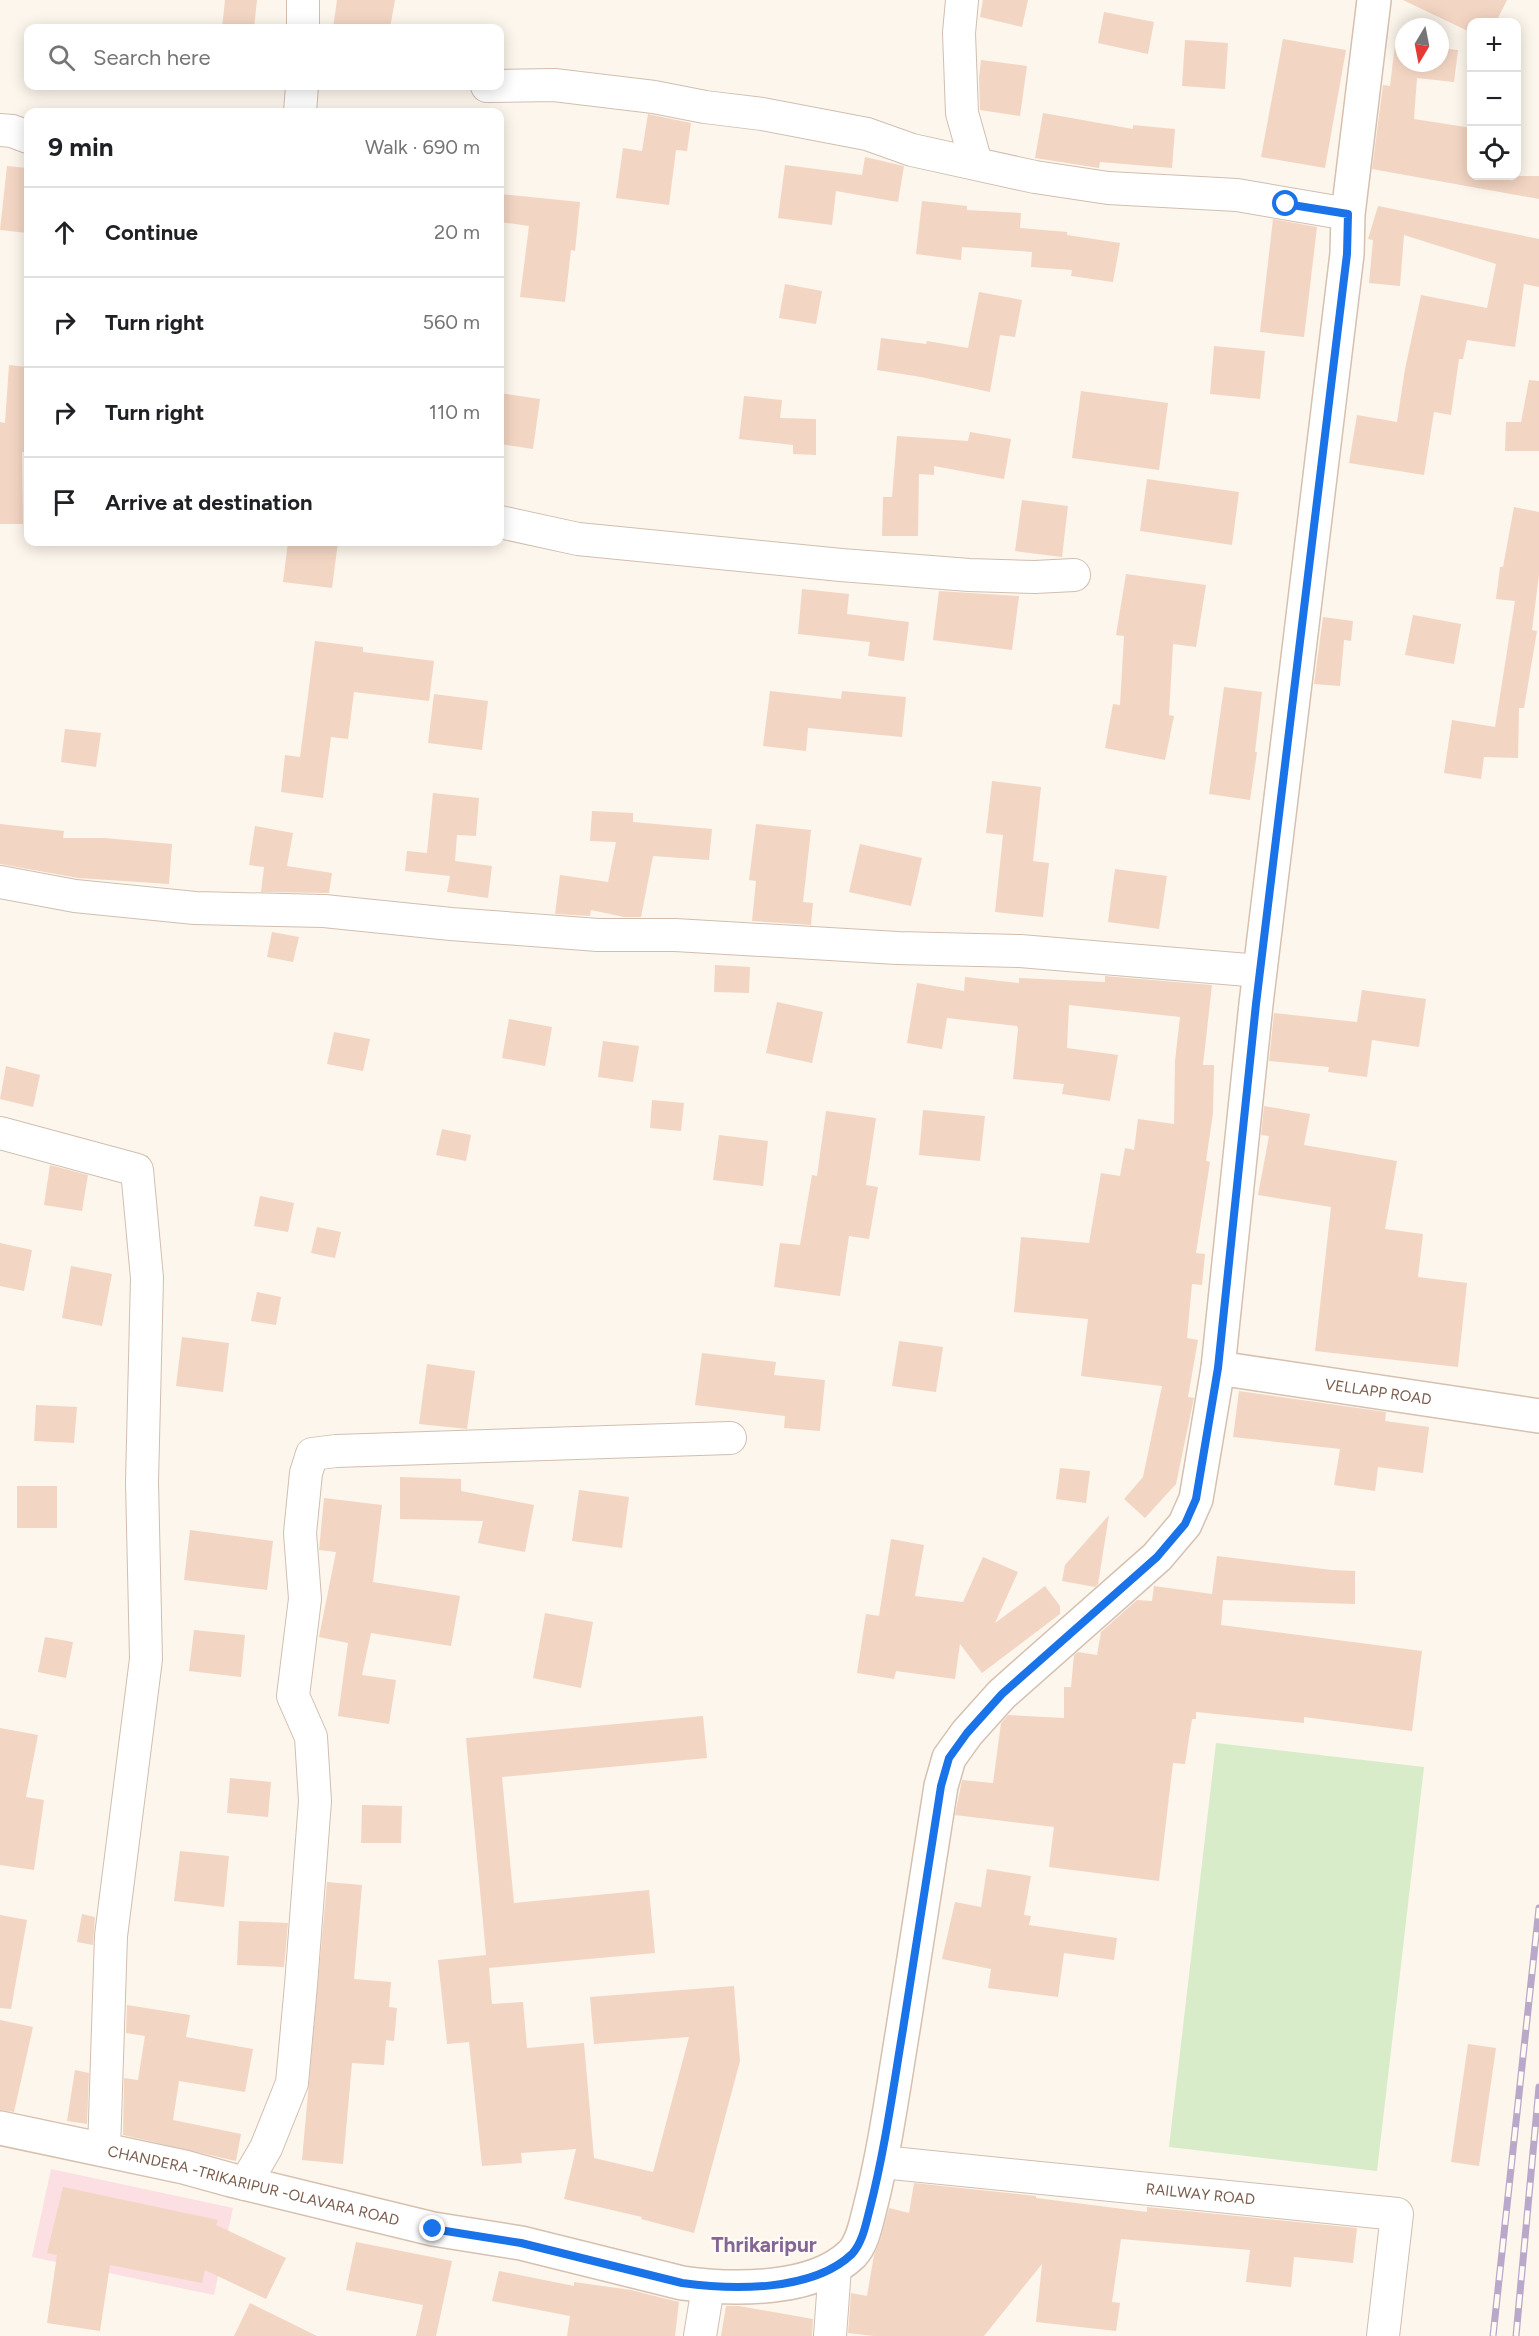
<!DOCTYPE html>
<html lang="en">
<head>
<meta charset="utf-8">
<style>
  body { margin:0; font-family:Figtree,sans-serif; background:#f6f6f6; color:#202124 }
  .controls { position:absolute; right:18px; top:18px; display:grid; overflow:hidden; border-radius:12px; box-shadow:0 3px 15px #0003 }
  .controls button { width:54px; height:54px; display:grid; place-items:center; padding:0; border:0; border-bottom:2px solid #e0e0e0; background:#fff; color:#202124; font:30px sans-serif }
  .compass { position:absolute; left:1395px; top:18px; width:54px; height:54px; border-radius:50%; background:#fff; box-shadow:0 3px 15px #0003; rotate:190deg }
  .stop { position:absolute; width:18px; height:18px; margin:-14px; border:4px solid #1a73e8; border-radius:50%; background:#fff }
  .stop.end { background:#1a73e8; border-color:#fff; box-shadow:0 2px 6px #0008 }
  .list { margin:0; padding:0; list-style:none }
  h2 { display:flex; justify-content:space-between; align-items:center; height:78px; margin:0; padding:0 24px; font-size:26px }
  h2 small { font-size:20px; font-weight:400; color:#757577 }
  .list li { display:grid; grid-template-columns:39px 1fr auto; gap:18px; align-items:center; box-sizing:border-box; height:90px; padding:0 24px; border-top:2px solid #e0e0e0 }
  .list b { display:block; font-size:22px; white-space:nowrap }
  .list em { font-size:20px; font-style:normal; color:#757577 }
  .icon { flex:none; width:33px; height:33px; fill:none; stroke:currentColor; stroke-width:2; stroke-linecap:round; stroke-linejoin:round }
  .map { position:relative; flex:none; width:1539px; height:2336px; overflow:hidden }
  .search { position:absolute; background:#fff; box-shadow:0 3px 15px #0003; left:24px; top:24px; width:480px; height:66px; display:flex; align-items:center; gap:15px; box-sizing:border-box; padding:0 21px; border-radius:12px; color:#757577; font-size:22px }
  .panel { position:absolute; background:#fff; box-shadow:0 3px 15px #0003; left:24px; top:108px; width:480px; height:438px; border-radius:12px }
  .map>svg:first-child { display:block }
</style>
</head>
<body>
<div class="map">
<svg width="1539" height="2336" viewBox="0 0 1539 2336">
  <rect width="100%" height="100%" fill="#fdf6ec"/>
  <polygon fill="#fbdfe3" points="51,2169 233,2208 214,2295 32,2257"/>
  <polygon fill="#d8ecc9" points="1216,1743 1424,1767 1377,2171 1169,2147"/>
  <g fill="#f3d5c3">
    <polygon points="225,0 257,0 254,28 222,28"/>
    <polygon points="337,0 395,0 390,28 333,28"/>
    <polygon points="983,0 1028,0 1022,27 980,17"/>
    <polygon points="1403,0 1507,0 1496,22 1472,22 1472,33"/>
    <polygon points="1104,12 1154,22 1148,54 1098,43"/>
    <polygon points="1283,39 1346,50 1325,168 1261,157"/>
    <polygon points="1185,40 1228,43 1225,89 1182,86"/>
    <polygon points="1395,44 1404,45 1404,63 1440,63 1440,48 1458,50 1454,82 1417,78 1414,119 1472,128 1472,176 1539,176 1539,199 1372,169 1383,85 1390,86"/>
    <polygon points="981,60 1027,66 1020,116 980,110 979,78"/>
    <polygon points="1043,113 1133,129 1133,125 1175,129 1172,168 1100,162 1099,168 1035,158"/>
    <polygon points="648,114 691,123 687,151 676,150 669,205 616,198 623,148 642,151"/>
    <polygon points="865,157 904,166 898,202 836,191 832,225 778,218 785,165 862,175"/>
    <polygon points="7,166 28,168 28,233 0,230"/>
    <polygon points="500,194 580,202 575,251 571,250 565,302 520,297 529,226 500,222"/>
    <polygon points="922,201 967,206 967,210 1021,213 1020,228 1067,232 1067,235 1120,243 1113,282 1071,276 1072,270 1031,267 1032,252 962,247 961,260 916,254"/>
    <polygon points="1378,206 1539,239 1539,287 1524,284 1515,347 1467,340 1463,359 1459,359 1451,415 1434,412 1424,475 1349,463 1357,415 1397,422 1405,369 1421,295 1487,308 1496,264 1404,235 1400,286 1369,283 1373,240 1368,239"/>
    <polygon points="1273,219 1317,227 1304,337 1260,332"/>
    <polygon points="785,284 822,291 816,324 779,318"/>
    <polygon points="979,292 1022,300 1015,337 1000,335 990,392 921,377 877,370 881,338 926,344 927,341 968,348"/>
    <polygon points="1214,346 1265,351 1260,399 1210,394"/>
    <polygon points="9,365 28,367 28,420 26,452 22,452 23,524 0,524 0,422 5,423"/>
    <polygon points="1529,380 1539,381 1539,451 1505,451 1506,422 1521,422"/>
    <polygon points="1081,391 1168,403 1159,470 1072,458"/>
    <polygon points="500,393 540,399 533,449 500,444"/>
    <polygon points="744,396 782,400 780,418 816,419 816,455 793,454 793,445 739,439"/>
    <polygon points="970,432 1011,439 1004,479 934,466 934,475 919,474 918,536 882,536 883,497 892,497 897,436 968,441"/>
    <polygon points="1147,479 1239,492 1232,545 1140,531"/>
    <polygon points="1022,500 1068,506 1062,557 1015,551"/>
    <polygon points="1514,507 1539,512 1539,575 1532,630 1537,631 1524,708 1519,708 1518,758 1484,757 1481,779 1444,773 1452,720 1495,727 1515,601 1496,599 1500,567 1503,567"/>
    <polygon points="288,542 338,542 332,588 283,582"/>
    <polygon points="1126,574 1206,585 1196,647 1173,644 1169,715 1174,716 1165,760 1105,748 1113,704 1120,705 1124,636 1116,635"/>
    <polygon points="802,589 849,594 847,614 909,622 904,661 868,656 870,642 798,634"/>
    <polygon points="939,591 1019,596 1012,650 933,640"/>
    <polygon points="1413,615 1461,624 1454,664 1405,655"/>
    <polygon points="1323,617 1353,621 1351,641 1344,640 1340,686 1314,684"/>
    <polygon points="315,641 363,647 363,652 434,661 429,701 354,692 348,739 331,737 323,798 281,792 285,755 300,757"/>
    <polygon points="1224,687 1262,692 1255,752 1257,752 1250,800 1209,794"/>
    <polygon points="770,691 841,699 842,691 906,697 902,737 808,728 806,751 763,746"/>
    <polygon points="434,694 488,701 482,750 428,743"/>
    <polygon points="65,729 101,733 96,767 61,762"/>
    <polygon points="992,781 1041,787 1033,861 1049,863 1043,917 995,912 1003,835 986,833"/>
    <polygon points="433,793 479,798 476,836 457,835 455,861 492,866 488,898 447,892 450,876 405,871 407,851 427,853"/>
    <polygon points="592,811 633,813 633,822 712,829 709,860 653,856 641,917 624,917 591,910 590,916 555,914 560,875 608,882 616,842 590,841"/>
    <polygon points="0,824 64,831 63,838 104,838 172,844 169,884 78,878 0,864"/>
    <polygon points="756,824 811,830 803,902 813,903 811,925 752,921 756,881 749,880"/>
    <polygon points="255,826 293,833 287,866 332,873 329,893 261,892 264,867 249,865"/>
    <polygon points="860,844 922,858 911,906 849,892"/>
    <polygon points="1115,869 1167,876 1159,929 1108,922"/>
    <polygon points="272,932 299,937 293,962 267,957"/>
    <polygon points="715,965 750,967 749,993 714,992"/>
    <polygon points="1105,976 1212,985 1203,1065 1214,1065 1213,1113 1206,1161 1210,1162 1196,1253 1205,1254 1202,1285 1192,1284 1187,1338 1198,1340 1188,1397 1194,1398 1176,1484 1145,1518 1124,1499 1143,1477 1162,1386 1081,1376 1088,1319 1014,1312 1021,1237 1089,1243 1101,1173 1120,1176 1125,1148 1134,1150 1138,1119 1174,1124 1175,1061 1180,1017 1069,1005 1067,1048 1118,1055 1110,1101 1062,1094 1064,1084 1013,1079 1018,1029 1017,1026 947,1018 942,1049 907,1043 917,983 964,991 965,977 1019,983 1019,978 1105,982"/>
    <polygon points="1362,990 1426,999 1419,1047 1372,1040 1367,1077 1328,1072 1329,1067 1269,1061 1274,1013 1357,1022"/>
    <polygon points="777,1002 823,1012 812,1063 766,1053"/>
    <polygon points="509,1019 552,1027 545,1066 502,1058"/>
    <polygon points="334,1032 370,1039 363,1071 327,1064"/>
    <polygon points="603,1041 639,1046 633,1082 598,1077"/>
    <polygon points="6,1066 40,1075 33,1107 0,1099"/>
    <polygon points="652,1100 684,1103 681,1131 650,1128"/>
    <polygon points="1264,1106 1310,1114 1304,1145 1397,1161 1385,1229 1423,1234 1418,1277 1467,1283 1458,1367 1315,1351 1331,1207 1258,1195 1269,1136 1261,1135"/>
    <polygon points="923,1110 985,1116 980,1161 919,1155"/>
    <polygon points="826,1111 876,1118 866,1185 878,1187 869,1239 849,1236 840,1296 774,1287 780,1243 800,1245 812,1175 817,1176"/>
    <polygon points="442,1129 471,1135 466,1161 436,1155"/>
    <polygon points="719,1135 768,1141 763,1186 713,1180"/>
    <polygon points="50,1165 88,1175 82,1211 44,1205"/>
    <polygon points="260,1196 294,1203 288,1232 254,1226"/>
    <polygon points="317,1227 341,1232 335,1258 311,1253"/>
    <polygon points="0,1243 32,1250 24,1291 0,1286"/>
    <polygon points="71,1266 112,1274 102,1326 62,1318"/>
    <polygon points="257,1292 281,1297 276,1325 251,1321"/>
    <polygon points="182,1337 229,1343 223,1392 176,1386"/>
    <polygon points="899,1341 943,1347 936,1392 892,1386"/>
    <polygon points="702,1353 776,1362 774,1375 825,1380 820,1431 784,1428 785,1416 695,1405"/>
    <polygon points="427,1364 475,1371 467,1429 419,1424"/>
    <polygon points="1239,1391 1386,1412 1385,1421 1429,1427 1423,1473 1378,1467 1375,1491 1334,1485 1340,1449 1233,1437"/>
    <polygon points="36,1405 77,1407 74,1443 34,1441"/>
    <polygon points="1060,1468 1090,1471 1086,1503 1056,1499"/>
    <polygon points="400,1477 461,1479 461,1491 534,1505 525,1552 478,1543 483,1521 400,1519"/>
    <rect x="17" y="1486" width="40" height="42"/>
    <polygon points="579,1490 629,1497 622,1548 572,1541"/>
    <polygon points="324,1498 382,1505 373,1582 460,1596 451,1646 371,1633 362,1675 396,1680 389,1724 338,1716 348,1643 319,1637 336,1552 319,1550"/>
    <polygon points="1109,1515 1098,1584 1095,1587 1062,1581 1065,1565"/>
    <polygon points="190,1530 273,1541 267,1590 184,1580"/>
    <polygon points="891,1539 924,1545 915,1596 963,1602 983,1557 1018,1572 995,1623 1045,1586 1060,1606 1060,1614 982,1673 960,1644 955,1679 896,1671 894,1679 857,1673 866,1614 879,1616"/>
    <polygon points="1217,1556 1332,1570 1355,1571 1355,1604 1223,1600 1221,1625 1422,1651 1412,1731 1304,1717 1304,1723 1196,1712 1196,1719 1192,1719 1185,1764 1173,1763 1159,1881 1049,1867 1054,1827 955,1815 962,1780 993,1783 1001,1723 1008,1715 1064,1718 1064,1687 1071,1687 1074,1655 1078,1652 1097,1655 1101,1632 1137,1600 1152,1601 1154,1586 1212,1594"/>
    <polygon points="545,1613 593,1622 581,1688 533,1678"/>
    <polygon points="194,1630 245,1635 241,1677 189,1671"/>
    <polygon points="45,1637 73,1642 66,1678 38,1672"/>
    <polygon points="703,1716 707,1758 502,1777 514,1903 649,1890 655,1953 489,1968 492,2004 523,2002 527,2048 584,2043 594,2158 653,2172 689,2037 594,2044 590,1997 734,1986 740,2061 694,2233 641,2219 642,2217 564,2199 576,2149 521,2153 522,2163 482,2166 469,2042 447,2044 438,1960 486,1955 466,1738"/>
    <polygon points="0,1728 38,1735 26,1797 44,1800 34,1870 0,1865"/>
    <polygon points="230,1778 271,1782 268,1817 227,1813"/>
    <polygon points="362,1805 402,1806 401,1843 361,1843"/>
    <polygon points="180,1851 229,1856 224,1907 174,1901"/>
    <polygon points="987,1869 1031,1876 1024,1915 1031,1916 1029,1925 1117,1938 1114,1960 1064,1953 1058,1997 988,1988 991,1969 942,1959 955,1902 981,1907"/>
    <polygon points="327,1882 362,1885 354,1979 391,1982 389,2007 397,2008 394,2041 386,2040 384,2065 352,2063 343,2164 302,2160"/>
    <polygon points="82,1914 95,1917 93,1945 77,1942"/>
    <polygon points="0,1915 27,1920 11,2009 0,2008"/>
    <polygon points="239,1921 288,1923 284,1967 237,1965"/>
    <polygon points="127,2005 190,2015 186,2037 253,2049 245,2092 179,2081 173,2120 241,2134 236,2161 123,2135 124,2078 138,2080 145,2036 126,2033"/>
    <polygon points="0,2020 33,2027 14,2112 0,2110"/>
    <polygon points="1468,2044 1496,2048 1479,2166 1451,2162"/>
    <polygon points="75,2070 89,2073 87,2124 67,2121"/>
    <polygon points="914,2183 1036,2196 1036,2198 1147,2212 1147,2207 1357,2228 1353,2263 1294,2257 1291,2287 1246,2282 1250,2250 1121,2239 1112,2302 1120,2303 1116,2331 1036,2322 1042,2264 984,2336 874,2336 848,2333 851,2293 867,2296 874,2255 881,2238 889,2208 909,2213"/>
    <polygon points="63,2187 218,2220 216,2225 286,2258 266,2299 205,2270 202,2283 110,2265 100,2331 47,2323 57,2255 47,2253"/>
    <polygon points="356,2242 452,2261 436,2336 416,2336 423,2305 346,2290"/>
    <polygon points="499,2271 574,2286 574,2282 631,2290 679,2302 675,2336 567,2336 570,2316 492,2301"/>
    <polygon points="250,2303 317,2336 234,2336"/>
    <polygon points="726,2306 739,2306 813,2319 812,2336 721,2336"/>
  </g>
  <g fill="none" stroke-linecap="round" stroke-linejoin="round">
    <g stroke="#d1beb0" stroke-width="34">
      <g id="street">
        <polyline points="303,0 303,28"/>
        <polyline points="962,0 959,33 962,113 976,163"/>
        <polyline points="487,86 554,85 654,97 705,107 762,114 867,134 912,150 1035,177 1108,188 1237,195 1348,214"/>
        <polyline points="300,112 302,86"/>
        <polyline points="0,130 12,131 28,137"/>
        <polyline points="500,522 578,539 841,565 969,575 1035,577 1074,575"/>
        <polyline points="0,882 75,896 195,908 324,911 451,924 598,935 675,935 897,948 1020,951 1260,971"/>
        <polyline points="0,1133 137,1170 147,1278 142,1482 146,1659 111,1936 104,2150"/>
        <path id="s1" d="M882 2162 1397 2214 1383 2336"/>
        <polyline points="245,2184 266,2148 292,2083 301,1985 315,1801 311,1737 293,1696 305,1599 300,1533 306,1473 312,1454 336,1451 730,1438"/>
        <polyline points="700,2336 708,2287"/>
        <polyline points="830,2336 835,2267"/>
      </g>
    </g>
    <g stroke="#d6c0b0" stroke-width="36">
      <g id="secondary">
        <path id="s2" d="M1218 1368 1539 1416"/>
        <path id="s3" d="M0 2128 184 2167 231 2180 433 2229 521 2243 682 2283C732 2290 813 2292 852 2254 863 2242 866 2223 870 2208 885 2149 893 2089 903 2029 916 1948 928 1867 941 1786L949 1758 967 1733 1002 1694 1157 1557 1185 1524 1196 1499 1218 1368 1256 1004 1347 254 1348 214 1374 0"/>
      </g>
    </g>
    <use href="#street" stroke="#fff" stroke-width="32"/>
    <use href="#secondary" stroke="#fff" stroke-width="33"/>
    <g stroke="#b9a8c9" stroke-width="7">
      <g id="rail">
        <polyline points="1493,2336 1539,1908"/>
        <polyline points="1516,2336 1539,2087"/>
      </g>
    </g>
    <use href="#rail" stroke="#fffaf3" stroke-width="4.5" stroke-dasharray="14" stroke-linecap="butt"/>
  </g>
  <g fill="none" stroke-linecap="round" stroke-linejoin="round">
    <path stroke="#1a73e8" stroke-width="8" d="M433 2229 521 2243 682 2283C732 2290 812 2292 852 2254 863 2242 866 2223 870 2208 885 2149 893 2089 903 2029 916 1948 928 1867 941 1786L949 1758 967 1733 1002 1694 1157 1557 1185 1524 1196 1499 1218 1368 1256 1004 1347 254 1348 214 1286 204"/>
  </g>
  <g text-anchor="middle" stroke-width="4.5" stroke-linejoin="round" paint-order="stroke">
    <g font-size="15" fill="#7a5c4d" stroke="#fffaf3">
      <text dy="5" stroke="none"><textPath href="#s2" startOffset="162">VELLAPP ROAD</textPath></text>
      <text dy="5" stroke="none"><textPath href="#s3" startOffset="260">CHANDERA -TRIKARIPUR -OLAVARA ROAD</textPath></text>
      <text dy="5" stroke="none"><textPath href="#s1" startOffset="320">RAILWAY ROAD</textPath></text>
    </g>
    <g font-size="21" font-weight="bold" fill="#846695" stroke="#fffaf3">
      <text x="764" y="2252">Thrikaripur</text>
    </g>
  </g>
</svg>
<div class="controls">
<button>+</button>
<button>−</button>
<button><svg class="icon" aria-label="locate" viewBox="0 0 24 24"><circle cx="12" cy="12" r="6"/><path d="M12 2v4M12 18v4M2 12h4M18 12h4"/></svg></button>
</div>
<svg class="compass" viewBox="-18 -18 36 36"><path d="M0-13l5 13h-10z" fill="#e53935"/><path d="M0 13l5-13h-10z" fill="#757577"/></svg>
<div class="stop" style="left:1286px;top:204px"></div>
<div class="stop end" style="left:433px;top:2229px"></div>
<div class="search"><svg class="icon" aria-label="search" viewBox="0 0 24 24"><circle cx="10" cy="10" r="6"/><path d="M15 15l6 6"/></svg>Search here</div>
<section class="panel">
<h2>9 min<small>Walk · 690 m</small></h2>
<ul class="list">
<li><svg class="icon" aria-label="ahead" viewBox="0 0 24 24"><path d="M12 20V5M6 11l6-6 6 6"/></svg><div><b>Continue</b></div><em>20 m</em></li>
<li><svg class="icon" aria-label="right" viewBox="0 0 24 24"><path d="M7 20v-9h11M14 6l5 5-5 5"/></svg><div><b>Turn right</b></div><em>560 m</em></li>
<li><svg class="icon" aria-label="right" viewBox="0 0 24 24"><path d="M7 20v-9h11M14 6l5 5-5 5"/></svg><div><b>Turn right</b></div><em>110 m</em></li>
<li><svg class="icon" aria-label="arrive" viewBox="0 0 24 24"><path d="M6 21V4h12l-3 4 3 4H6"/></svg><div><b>Arrive at destination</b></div></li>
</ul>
</section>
</div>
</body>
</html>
